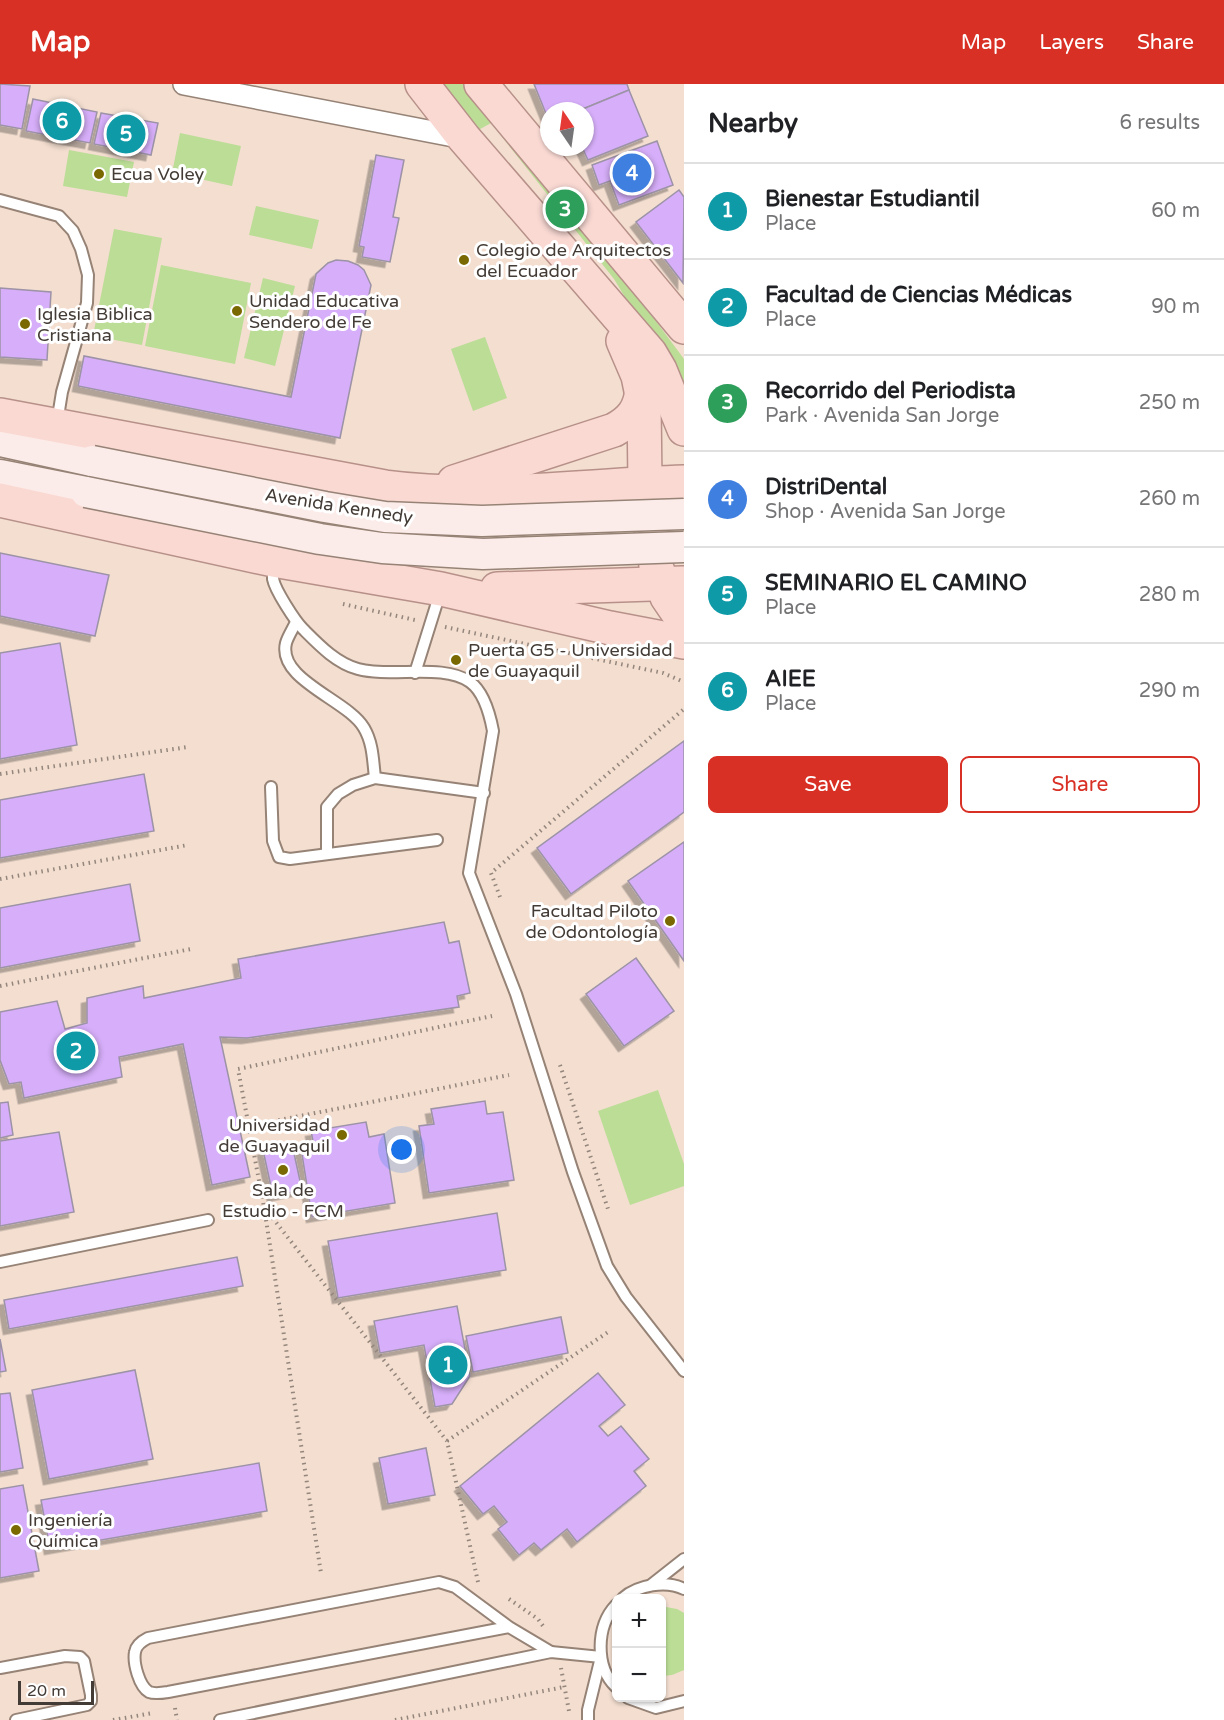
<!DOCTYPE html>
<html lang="en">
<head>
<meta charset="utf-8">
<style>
  body { margin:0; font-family:"Varela Round",sans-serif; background:#f2f2f2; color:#202124 }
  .controls { position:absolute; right:18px; bottom:18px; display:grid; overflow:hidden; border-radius:9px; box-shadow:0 2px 4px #0004 }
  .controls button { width:54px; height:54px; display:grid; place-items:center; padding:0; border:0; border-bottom:2px solid #e0e0e0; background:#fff; color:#202124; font:30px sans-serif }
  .compass { position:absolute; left:540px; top:18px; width:54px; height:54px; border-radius:50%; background:#fff; box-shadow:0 2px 4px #0004; rotate:347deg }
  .scale { position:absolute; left:18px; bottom:15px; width:76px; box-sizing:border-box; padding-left:6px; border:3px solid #433b35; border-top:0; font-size:16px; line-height:21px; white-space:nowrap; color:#433b35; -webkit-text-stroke:4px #fff; paint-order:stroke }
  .you { position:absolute; left:402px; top:1066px; width:21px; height:21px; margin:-15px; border:4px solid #fff; border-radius:50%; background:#1a73e8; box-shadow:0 0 0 9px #1a73e833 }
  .badge { display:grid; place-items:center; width:39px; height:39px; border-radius:50%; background:#d93025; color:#fff; font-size:20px; font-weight:700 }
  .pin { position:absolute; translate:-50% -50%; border:3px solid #fff; box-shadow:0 2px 6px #0006 }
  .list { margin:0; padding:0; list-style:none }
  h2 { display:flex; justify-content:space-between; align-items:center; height:78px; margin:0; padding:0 24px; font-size:26px }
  h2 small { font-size:20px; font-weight:400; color:#757577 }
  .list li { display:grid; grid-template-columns:39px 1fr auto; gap:18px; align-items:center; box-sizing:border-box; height:96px; padding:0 24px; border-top:2px solid #e0e0e0 }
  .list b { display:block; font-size:22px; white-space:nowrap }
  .list p { margin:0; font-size:20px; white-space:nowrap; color:#757577 }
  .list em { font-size:20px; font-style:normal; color:#757577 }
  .actions { display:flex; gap:12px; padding:18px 24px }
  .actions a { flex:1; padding:14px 0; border:2px solid #d93025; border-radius:9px; text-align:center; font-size:21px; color:#d93025 }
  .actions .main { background:#d93025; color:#fff }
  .map { position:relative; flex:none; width:684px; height:1636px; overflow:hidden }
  header { display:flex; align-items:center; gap:36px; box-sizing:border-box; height:84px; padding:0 30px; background:#d93025; color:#fff }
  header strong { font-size:28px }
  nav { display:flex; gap:33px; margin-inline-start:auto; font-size:21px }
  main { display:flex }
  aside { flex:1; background:#fff }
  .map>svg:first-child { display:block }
</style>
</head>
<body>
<header>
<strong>Map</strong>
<nav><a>Map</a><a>Layers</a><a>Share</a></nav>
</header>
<main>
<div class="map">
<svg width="684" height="1636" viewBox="0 0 684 1636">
  <defs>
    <filter id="shadow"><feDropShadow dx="-5.5" dy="5.5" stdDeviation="0" flood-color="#0004"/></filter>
  </defs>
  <rect width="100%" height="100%" fill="#f3ded0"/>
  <g fill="#bbdd96">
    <polygon points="422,0 480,0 684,275 684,317 678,301 614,195 491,39 464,54"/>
    <polygon points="180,49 241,62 232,102 172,89"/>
    <polygon points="69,66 134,78 127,113 63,102"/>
    <polygon points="256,122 319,136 312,165 249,151"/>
    <polygon points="114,145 162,154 142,261 93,252"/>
    <polygon points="161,181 251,199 235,280 145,262"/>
    <polygon points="263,194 295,202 275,282 244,274"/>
    <polygon points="485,253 507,314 473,327 451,265"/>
    <polygon points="658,1006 684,1080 684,1102 630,1121 598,1027"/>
    <polygon points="666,1523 677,1525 684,1529 684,1586 672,1591 662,1592 662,1524"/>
  </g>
  <g fill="#d6aef9" stroke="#9d93a6" stroke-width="1.5" filter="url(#shadow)">
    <polygon points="0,0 30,2 22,45 0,41"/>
    <polygon points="534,0 627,0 629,6 578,27 549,27 549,37"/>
    <polygon points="629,6 648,52 588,76 582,63 585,63 585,27 578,27"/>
    <polygon points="33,15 97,28 90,59 26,47"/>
    <polygon points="101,29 158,39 151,71 94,60"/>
    <polygon points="657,57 673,101 619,121 610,97 599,101 592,81"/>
    <polygon points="376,71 404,76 393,133 399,134 390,178 362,173 364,163 359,162"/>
    <polygon points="679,106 684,113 683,199 636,138"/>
    <polygon points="336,176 348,177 358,181 364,186 371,201 340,354 78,302 84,272 291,313 316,190 328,179"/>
    <polygon points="0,204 51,208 47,276 0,273"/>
    <polygon points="0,469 109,491 95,552 0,532"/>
    <polygon points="60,559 77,661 0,675 0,569"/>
    <polygon points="684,657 684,728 571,810 537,764"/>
    <polygon points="144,690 154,747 0,774 0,716"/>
    <polygon points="684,758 684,877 628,797"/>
    <polygon points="130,800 140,857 0,884 0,824"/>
    <polygon points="444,838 449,859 459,857 470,909 457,912 459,923 247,954 220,953 250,1093 212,1101 183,960 119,973 122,993 24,1014 21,998 9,1000 0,976 0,928 57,917 65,945 87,939 87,914 143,902 144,914 241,894 238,875"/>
    <polygon points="636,874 674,927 624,962 586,910"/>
    <polygon points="485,1017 487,1030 503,1028 514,1096 429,1109 419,1042 434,1040 431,1025"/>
    <polygon points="8,1018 13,1051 0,1054 0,1019"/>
    <polygon points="366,1038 369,1053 384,1050 395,1119 312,1133 301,1064 314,1062 311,1047"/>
    <polygon points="59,1048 74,1128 0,1142 0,1057"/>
    <polygon points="292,1060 302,1106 273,1112 263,1066"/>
    <polygon points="497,1129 506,1186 338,1214 328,1157"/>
    <polygon points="237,1173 243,1202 9,1245 4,1216"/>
    <polygon points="457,1222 470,1292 452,1320 435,1323 424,1261 380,1269 374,1237"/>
    <polygon points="561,1233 568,1269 473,1288 466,1252"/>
    <polygon points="0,1255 6,1287 0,1288"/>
    <polygon points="135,1286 153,1375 49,1395 32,1306"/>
    <polygon points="598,1289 625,1321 599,1342 608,1352 621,1342 649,1375 634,1387 646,1402 577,1458 567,1445 541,1466 534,1459 519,1471 498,1445 507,1438 494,1422 483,1430 460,1402"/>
    <polygon points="10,1309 23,1384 0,1388 0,1310"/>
    <polygon points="426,1364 435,1411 388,1420 379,1374"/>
    <polygon points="259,1379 267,1427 50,1465 41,1416"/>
    <polygon points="23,1401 39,1487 0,1494 0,1405"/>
  </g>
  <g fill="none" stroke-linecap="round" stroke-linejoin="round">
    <g stroke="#968376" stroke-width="14">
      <g id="lane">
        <polyline points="0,116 59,132 73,147 81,165 88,191 87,219 62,308 57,339"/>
        <path d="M273 481C273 485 273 490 273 495 275 506 295 537 303 545 319 561 336 579 358 585 391 594 443 579 470 598 484 608 490 631 493 647L469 789 516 910 573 1088 607 1182 626 1213 684 1287"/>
        <path d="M296 538C293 545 288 552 286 559 277 596 348 616 364 644 373 659 373 677 375 694"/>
        <polyline points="415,589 440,509"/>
        <polyline points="271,703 273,757 279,773 290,775 437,756"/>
        <polyline points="327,770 327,723 338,710 353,701 375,694 484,709"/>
        <polyline points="0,1178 208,1136"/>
        <polyline points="651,1501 684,1475"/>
        <path d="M623 1514C638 1501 666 1496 684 1505"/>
        <path d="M616 1521C596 1542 595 1583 616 1603"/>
        <path d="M509 1543 168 1608C162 1609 154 1610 149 1608 139 1602 133 1579 135 1568 136 1561 142 1557 148 1554L439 1498 455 1503 509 1543 551 1568"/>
        <polyline points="0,1584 65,1572 80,1573 84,1577 91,1611 91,1617 87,1621 16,1636"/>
        <polyline points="628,1614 656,1624 684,1617"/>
        <polyline points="220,1636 551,1568 601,1573 588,1626 588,1636"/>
      </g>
    </g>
    <g stroke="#968376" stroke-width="24">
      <polyline id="street" points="184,0 464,54"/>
    </g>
    <g stroke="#968376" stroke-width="33">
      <g id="secondary">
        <polyline points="0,357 92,377"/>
        <polyline points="0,391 86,408"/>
      </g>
    </g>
    <g stroke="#b79189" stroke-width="36">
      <g id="primary">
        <polyline points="422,0 464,54 650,269 660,286 684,345"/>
        <polyline points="481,0 684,243"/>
        <polyline points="623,257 638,292 644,321 645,399 656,482 667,513 684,538"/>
        <path d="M0 331 385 403C485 416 584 401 684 398"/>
        <path d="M454 398 614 346C631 337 640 326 642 306"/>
        <polyline points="0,416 273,476 441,505 610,544 684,558"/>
        <polyline points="497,505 682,499"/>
      </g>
    </g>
    <g stroke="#94867c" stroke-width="4" stroke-dasharray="1.5 4.5" stroke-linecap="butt">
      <polyline points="343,520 415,536"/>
      <polyline points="445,543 663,589 684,598"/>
      <polyline points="0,690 188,663"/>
      <polyline points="0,795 188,761"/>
      <polyline points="500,813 491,789 684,625"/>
      <polyline points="0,902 191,865"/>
      <polyline points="560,981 608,1125"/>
      <polyline points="249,1042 509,991"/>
      <polyline points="224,1132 264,1123 321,1489"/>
      <polyline points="447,1357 611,1246"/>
      <polyline points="478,1498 447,1357 264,1123 238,985 492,932"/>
      <polyline points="509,1515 538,1535 543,1542"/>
      <polyline points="561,1584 569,1627"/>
      <polyline points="175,1624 177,1636"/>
      <polyline points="113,1636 153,1629"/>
      <polyline points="395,1636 564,1603"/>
    </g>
    <use href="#lane" stroke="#fff" stroke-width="10"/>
    <use href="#street" stroke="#fff" stroke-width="21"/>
    <use href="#secondary" stroke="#fcece9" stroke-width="30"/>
    <use href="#primary" stroke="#fad9d3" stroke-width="33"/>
    <g stroke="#968376" stroke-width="33" stroke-linecap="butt">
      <g id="secondary-bridge">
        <polyline points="92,377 325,423 385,433 482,437 684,430"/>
        <polyline points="86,408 320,455 382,464 483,470 684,463"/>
      </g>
    </g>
    <use href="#secondary-bridge" stroke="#fcece9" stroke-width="30"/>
  </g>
  <g fill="#7a6800" stroke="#fff" stroke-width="2">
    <circle cx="99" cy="90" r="6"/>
    <circle cx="464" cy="176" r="6"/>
    <circle cx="237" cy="227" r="6"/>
    <circle cx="25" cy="240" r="6"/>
    <circle cx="456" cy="576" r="6"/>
    <circle cx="670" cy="837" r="6"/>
    <circle cx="342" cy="1051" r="6"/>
    <circle cx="283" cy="1086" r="6"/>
    <circle cx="16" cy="1446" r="6"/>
  </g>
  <g text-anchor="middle" stroke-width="6" stroke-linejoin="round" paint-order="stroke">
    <g font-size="18" fill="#433b35" stroke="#fff" text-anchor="start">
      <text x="111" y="96">Ecua Voley</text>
      <text x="476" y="172">Colegio de Arquitectos<tspan x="476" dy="21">del Ecuador</tspan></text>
      <text x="249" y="223">Unidad Educativa<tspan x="249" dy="21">Sendero de Fe</tspan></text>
      <text x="37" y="236">Iglesia Biblica<tspan x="37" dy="21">Cristiana</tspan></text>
      <text x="468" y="572">Puerta G5 - Universidad<tspan x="468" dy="21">de Guayaquil</tspan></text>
      <text x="658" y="833" text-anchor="end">Facultad Piloto<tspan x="658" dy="21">de Odontología</tspan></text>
      <text x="330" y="1047" text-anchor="end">Universidad<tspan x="330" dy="21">de Guayaquil</tspan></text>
      <text x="283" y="1112" text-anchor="middle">Sala de<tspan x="283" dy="21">Estudio - FCM</tspan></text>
      <text x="28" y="1442">Ingeniería<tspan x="28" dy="21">Química</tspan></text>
    </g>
    <g font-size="18" fill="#433b35" stroke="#fff">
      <text transform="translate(339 422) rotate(9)" y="6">Avenida Kennedy</text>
    </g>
  </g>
</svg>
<div class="controls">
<button>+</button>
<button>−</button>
</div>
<svg class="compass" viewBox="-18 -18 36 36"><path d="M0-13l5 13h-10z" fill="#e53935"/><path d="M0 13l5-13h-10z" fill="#757577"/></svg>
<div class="scale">20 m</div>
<div class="you"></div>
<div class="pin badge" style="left:448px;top:1281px;background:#0f9aa8">1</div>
<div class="pin badge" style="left:76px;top:967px;background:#0f9aa8">2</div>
<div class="pin badge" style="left:565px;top:125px;background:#2e9e5b">3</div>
<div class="pin badge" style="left:632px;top:89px;background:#3f7fe0">4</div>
<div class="pin badge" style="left:126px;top:50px;background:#0f9aa8">5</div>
<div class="pin badge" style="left:62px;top:37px;background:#0f9aa8">6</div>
</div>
<aside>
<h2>Nearby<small>6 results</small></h2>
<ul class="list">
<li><span class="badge" style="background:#0f9aa8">1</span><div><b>Bienestar Estudiantil</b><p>Place</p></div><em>60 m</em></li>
<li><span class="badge" style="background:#0f9aa8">2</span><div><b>Facultad de Ciencias Médicas</b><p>Place</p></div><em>90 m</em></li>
<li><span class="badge" style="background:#2e9e5b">3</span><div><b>Recorrido del Periodista</b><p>Park · Avenida San Jorge</p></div><em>250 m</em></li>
<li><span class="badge" style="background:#3f7fe0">4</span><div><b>DistriDental</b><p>Shop · Avenida San Jorge</p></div><em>260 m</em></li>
<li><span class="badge" style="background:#0f9aa8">5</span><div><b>SEMINARIO EL CAMINO</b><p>Place</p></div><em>280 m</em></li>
<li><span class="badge" style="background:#0f9aa8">6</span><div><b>AIEE</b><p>Place</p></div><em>290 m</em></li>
</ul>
<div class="actions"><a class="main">Save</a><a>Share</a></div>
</aside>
</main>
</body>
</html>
